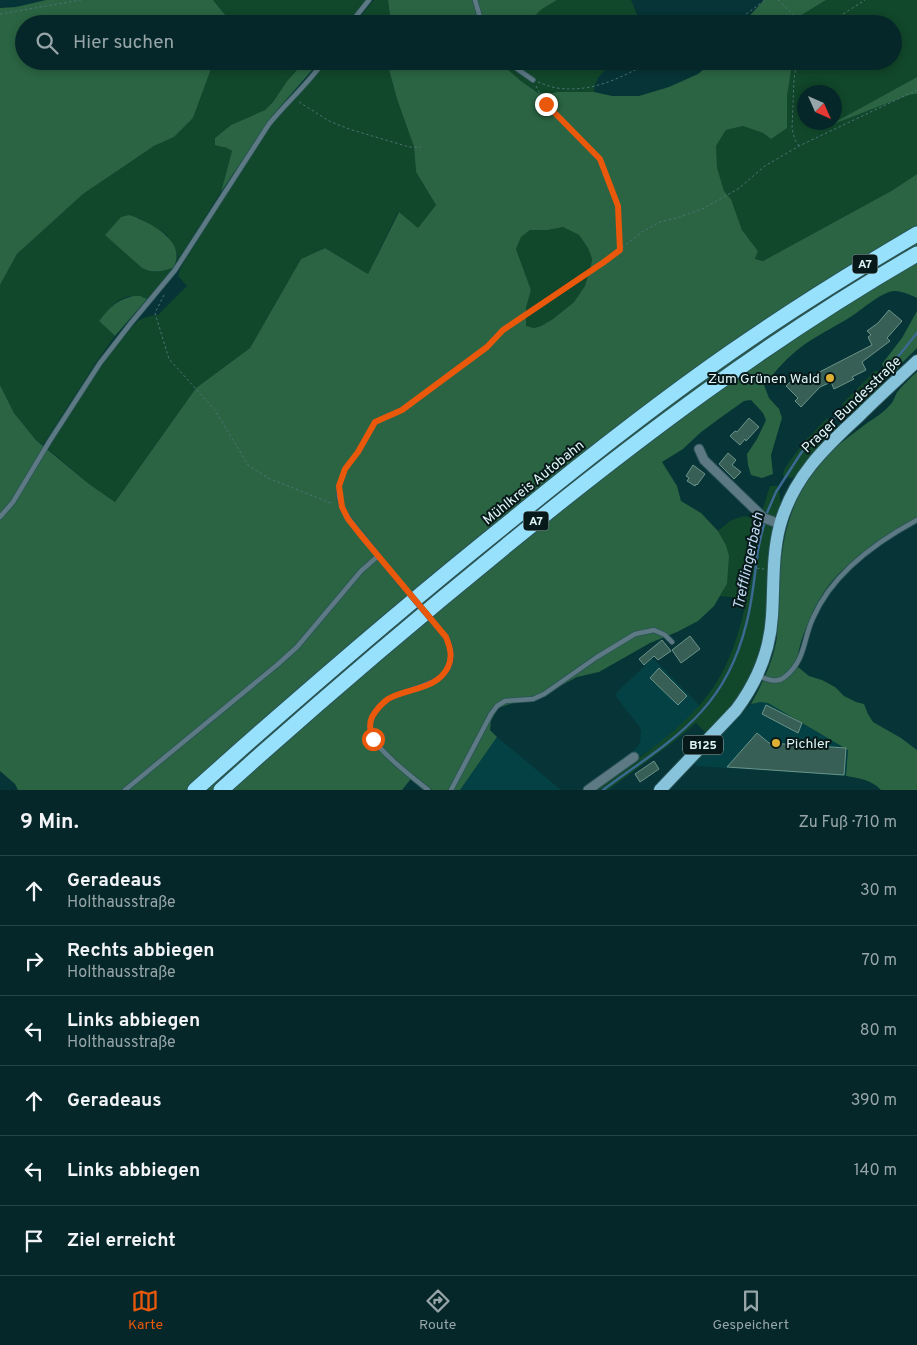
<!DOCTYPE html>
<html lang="de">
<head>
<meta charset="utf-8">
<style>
  body { margin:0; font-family:Overpass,sans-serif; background:#0e2f31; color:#f1f3f6 }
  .compass { position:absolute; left:797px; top:85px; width:45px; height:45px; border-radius:50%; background:#052729; box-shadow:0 2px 8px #0003; rotate:135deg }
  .stop { position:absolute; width:15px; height:15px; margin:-11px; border:4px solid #ea580c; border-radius:50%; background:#fff }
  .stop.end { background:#ea580c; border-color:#fff; box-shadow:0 1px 5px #0008 }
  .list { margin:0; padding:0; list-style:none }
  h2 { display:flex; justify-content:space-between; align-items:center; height:65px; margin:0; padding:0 20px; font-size:21px }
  h2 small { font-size:16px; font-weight:400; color:#97a5a8 }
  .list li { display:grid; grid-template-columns:32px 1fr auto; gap:15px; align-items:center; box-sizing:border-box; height:70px; padding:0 20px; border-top:1px solid #264446 }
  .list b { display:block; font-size:19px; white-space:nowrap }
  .list p { margin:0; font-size:16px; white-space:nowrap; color:#97a5a8 }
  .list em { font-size:16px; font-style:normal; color:#97a5a8 }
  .icon { flex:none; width:28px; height:28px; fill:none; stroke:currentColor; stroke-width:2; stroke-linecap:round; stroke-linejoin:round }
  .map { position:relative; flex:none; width:917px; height:790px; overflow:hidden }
  .search { position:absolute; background:#052729; box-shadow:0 2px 8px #0003; left:15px; right:15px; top:15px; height:55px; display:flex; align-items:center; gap:12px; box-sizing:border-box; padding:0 18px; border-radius:28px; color:#97a5a8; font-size:19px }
  .sheet { height:485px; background:#052729 }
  nav { display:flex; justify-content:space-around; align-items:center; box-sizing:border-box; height:70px; border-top:1px solid #264446; background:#052729; font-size:14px; color:#97a5a8 }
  nav a { display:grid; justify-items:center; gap:2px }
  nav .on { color:#ea580c }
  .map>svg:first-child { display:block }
</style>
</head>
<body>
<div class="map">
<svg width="917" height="790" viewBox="0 0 917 790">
  <rect width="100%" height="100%" fill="#073437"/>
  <g fill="#044144">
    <polygon points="653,658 700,706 690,717 660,743 636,759 631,754 640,743 641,731 639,726 617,698 616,693"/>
    <polygon points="761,702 768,703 848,750 846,776 697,766 694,763 751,704"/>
    <polygon points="497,737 561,790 460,790"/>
  </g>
  <g fill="#11472a" fill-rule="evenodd">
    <polygon points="213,0 366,0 347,24 228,24 226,16"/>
    <polygon points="374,0 388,0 391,24 354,24"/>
    <polygon points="557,0 631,0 641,24 526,24 542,9"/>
    <path d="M826 0H917V77L832 124 909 95 917 94V174L893 190 763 261 755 259 758 251 742 230 731 199 724 191 716 168V146L726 130 743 126 763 133 771 139 787 96 792 65 788 61H893V24H787ZM804 92H834V122H804Z"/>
    <path d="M214 61H305L287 81 273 102 265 110 231 125 215 138 219 146H225L232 151 221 192 176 263 178 256 167 235 160 230 139 218 122 217 106 234 142 268C153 274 162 271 173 268L147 299C125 289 111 305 99 321L115 336 97 361 43 445 36 440 14 413 0 385V285L17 254 83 194 154 146 174 137 193 118Z"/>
    <polygon points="328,61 388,61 388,66 397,99 414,147 416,172 436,205 418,229 398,212 368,274 325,248 301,259 250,348 196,388 115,502 89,484 48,449 102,365 116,345 131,328 139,320 149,316 158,315 187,286 178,276 181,267 235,181 278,115 307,86"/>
    <path d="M498 61H621C606 70 596 73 594 92H557L549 94 538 93 521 81Z"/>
    <polygon points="563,227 579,235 588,248 592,259 591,265 585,286 574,302 553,319 541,326 534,328 526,326 526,308 531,290 516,249 520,237 530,230 548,230"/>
    <polygon points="875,371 878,371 885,378 886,384 853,414 848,414 843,408 842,404"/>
    <polygon points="827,418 835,426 836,430 797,476 792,478 784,477 783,474 784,470 789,462 805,441"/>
    <polygon points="770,486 778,486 781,504 776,519 767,516 762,511"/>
    <path d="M743 516 755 518 759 516 771 523 775 527 767 622 761 654 739 697 707 734 696 723 672 743 608 790H593C645 753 704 719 729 658 737 640 742 619 747 599L720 596 727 584 726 545 718 531 730 521Z"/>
  </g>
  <g fill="#2a6442" fill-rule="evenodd">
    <polygon points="46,0 213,0 226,16 228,24 24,24 24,61 214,61 193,118 174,137 154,146 83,194 17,254 0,285 0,8 16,7"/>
    <polygon points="388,0 557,0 542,9 526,24 391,24"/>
    <polygon points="764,0 826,0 787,24 742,24"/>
    <path d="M305 61H320L272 116 221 192 232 151C224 145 223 148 215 145V138L231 125 265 110 273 102 287 81Z"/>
    <path d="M388 61H498L521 81 538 93 549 94 557 92H594L612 96H639L669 87 698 74 713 61H788L792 65 787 96V128L771 139 763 133 743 126 726 130 716 146 717 168 724 191 731 199 742 230 758 251 755 259 763 261 893 190 917 174V298C911 295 902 291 895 291 882 291 863 309 852 316 833 328 813 337 796 351 784 361 774 373 764 385L769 398 779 409 782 418 771 455 773 474 762 478 751 475 748 465 747 454 757 439 766 420 763 413 751 400 744 401 720 418 700 433 683 449 662 462 677 486 681 501 701 513 718 531 726 545 729 556 727 584 714 606 698 621 677 632 650 643 599 672 577 677 562 685 546 696 533 701H519L498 708 491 721 490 730 497 737 460 790H432L414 775 402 790H18L15 784 0 771V385L14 413 36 440 89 484 115 502 196 388 250 348 301 259 325 248 368 274 399 212 418 228 436 205 416 172 414 147 397 99 388 66ZM563 227 579 235 588 248 592 259 591 265 585 286 574 302 553 319 541 326 534 328 526 326V308L531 290 516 249 521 237 530 230H548Z"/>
    <polygon points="917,77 917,94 909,95 828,126"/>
    <path d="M129 215C149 221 189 242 173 268 162 271 153 274 142 268L105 235 121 217Z"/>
    <path d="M133 296H140L147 299 115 336 99 321C110 307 115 301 133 296Z"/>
    <polygon points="917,311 917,348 901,364 893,376 886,371 882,364 902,338"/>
    <path d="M917 372V518C901 526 887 537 872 548 859 557 844 567 834 579 822 593 813 609 807 626 801 640 797 652 798 667L809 676 822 680 835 687 844 696 856 702 864 704 868 714 873 722 901 738 917 750V790H881C872 780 859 778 846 776L848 750 768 703 761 702 751 704C763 682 773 662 777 637 779 569 777 504 831 452 842 441 854 433 867 423 875 418 884 412 891 404 894 401 895 395 898 391 904 384 910 378 917 372Z"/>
  </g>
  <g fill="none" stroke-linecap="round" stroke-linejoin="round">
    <g stroke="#3a6991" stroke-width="2.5">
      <polyline points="766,515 776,492 801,453 826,426 884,371 901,353 917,333"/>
      <path d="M603 790C636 765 673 743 701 712 723 688 738 657 746 625 752 603 754 581 757 558 758 545 762 533 765 521"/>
    </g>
  </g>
  <g fill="#385f56" stroke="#6b9389">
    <polygon points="889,310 902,321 887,338 890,341 862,362 866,370 852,377 854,379 834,389 831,382 820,387 801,407 795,401 798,398 786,386 799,374 804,380 872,345 868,337 871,335 867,331 878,323"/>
    <polygon points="749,418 759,427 746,441 745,439 740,445 730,436 735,431 737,432"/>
    <polygon points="728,453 736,460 732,465 741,472 734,479 719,464"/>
    <polygon points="693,465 705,474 697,485 696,484 695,486 687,481 689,478 686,476"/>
    <polygon points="690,636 700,649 681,663 672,650"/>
    <polygon points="662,640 671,651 658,660 654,656 644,665 639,659"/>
    <polygon points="659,668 687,696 678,705 650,678"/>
    <polygon points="766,705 802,723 798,733 762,714"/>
    <polygon points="757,733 769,743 846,748 844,775 727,767"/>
    <polygon points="654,761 659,769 640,782 635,774"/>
  </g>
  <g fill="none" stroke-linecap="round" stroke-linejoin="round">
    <g stroke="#2a5356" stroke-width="6">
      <g id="lane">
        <polyline points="475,0 482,24"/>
        <polyline points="350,24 369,0"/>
        <polyline points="506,61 533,80"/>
        <polyline points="339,486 339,496 342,507 349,519 393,574"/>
        <path d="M0 517 13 502 49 442 100 363 131 323 175 270 269 124C287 102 308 84 324 61"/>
        <path d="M758 676C769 680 777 684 786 676 806 659 803 639 813 618 832 574 876 542 917 520"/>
        <polyline points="125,790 277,665 297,647 361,571 378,556"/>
        <path d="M428 790C412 777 382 754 372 737 369 730 370 722 373 715 377 708 382 702 389 699 416 684 467 684 446 637"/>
        <polyline points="451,790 491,714 497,706 505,701 533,699 544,694 597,657 635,634 654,630 665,635 672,642"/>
      </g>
    </g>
    <g stroke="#2a5356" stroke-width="11">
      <g id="street">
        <polyline points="699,449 704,460 764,518 780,524"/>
        <polyline points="588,790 634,757"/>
      </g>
    </g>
    <g stroke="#2a5356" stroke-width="14">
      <path id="primary" d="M660 790 736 710C757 682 770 651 772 616 774 585 772 555 780 525 793 478 824 448 859 416 878 397 898 379 917 361"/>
    </g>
    <g stroke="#2a5356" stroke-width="17">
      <g id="highway">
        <path d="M195 790C299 697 404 606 513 519 584 461 656 404 731 352 791 310 854 271 917 234"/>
        <path d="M221 790C314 706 409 625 506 546 637 439 771 338 917 254"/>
      </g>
    </g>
    <g stroke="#4d7375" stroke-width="1" stroke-dasharray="2.5 2.5" stroke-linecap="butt">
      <polyline points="778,0 803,24"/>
      <polyline points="0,14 81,0"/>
      <polyline points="729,24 741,18 765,0"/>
      <polyline points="832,24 840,16 865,0"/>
      <path d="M538 82C544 84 550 87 557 88 594 93 621 77 653 61"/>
      <polyline points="536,86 545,104 600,159 618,206 620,248"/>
      <polyline points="299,102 329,121 349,129 409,147 421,147"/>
      <polyline points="799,146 795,140 792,129 794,79 796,66 800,61"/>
      <polyline points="164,295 155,313 169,359 215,410 248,465 268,478 333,504"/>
      <polyline points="341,479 345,469 358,452 375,422 402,410 487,347 503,330 604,262 642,232 660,222 680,217 702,209 738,189 765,166 799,146 917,90"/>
      <polyline points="747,567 764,569"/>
    </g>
    <use href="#lane" stroke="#5c7984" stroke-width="4.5"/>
    <use href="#street" stroke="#5c7984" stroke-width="9"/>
    <use href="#primary" stroke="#87c4db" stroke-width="12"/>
    <use href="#highway" stroke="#98e1fd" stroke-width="15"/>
    <g stroke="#2a5356" stroke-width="6" stroke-linecap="butt">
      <polyline id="lane-bridge" points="393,574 446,637"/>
    </g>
    <use href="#lane-bridge" stroke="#5c7984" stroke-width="4.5"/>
  </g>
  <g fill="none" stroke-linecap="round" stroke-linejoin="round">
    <path stroke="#ea580c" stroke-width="6" d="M373 739C370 732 369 724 372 717 376 710 381 704 388 699 407 688 437 690 448 667 453 657 450 647 446 637L359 533 348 519 342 507 339 486 345 469 358 452 375 422 402 410 487 347 503 330 604 262 620 250 618 206 600 159 546 104"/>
  </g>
  <g fill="#dfb034" stroke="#08191a" stroke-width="2">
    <circle cx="830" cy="378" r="5"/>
    <circle cx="776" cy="743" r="5"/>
  </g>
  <g text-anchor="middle" stroke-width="4" stroke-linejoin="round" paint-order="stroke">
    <g fill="#08191a" stroke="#9eb4b5" stroke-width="1">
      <rect x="852.5" y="254.5" width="25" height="19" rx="4"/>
      <rect x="523.5" y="511.5" width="25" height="19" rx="4"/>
      <rect x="683" y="735.5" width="40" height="19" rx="4"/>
    </g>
    <g font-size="12" font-weight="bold" fill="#dff6f7">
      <text x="865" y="268">A7</text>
      <text x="536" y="525">A7</text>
      <text x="703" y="749">B125</text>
    </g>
    <g font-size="14" fill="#dff6f7" stroke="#08191a" text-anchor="end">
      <text x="820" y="383">Zum Grünen Wald</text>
      <text x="786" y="748" text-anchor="start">Pichler</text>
    </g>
    <g font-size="14" fill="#dff6f7" stroke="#08191a">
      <text transform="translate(851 404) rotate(-44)" y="5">Prager Bundesstraße</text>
      <text transform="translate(533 482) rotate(-39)" y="5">Mühlkreis Autobahn</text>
    </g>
    <g font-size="15" font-style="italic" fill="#c0daf4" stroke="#08191a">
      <text transform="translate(748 561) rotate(-78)" y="5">Trefflingerbach</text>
    </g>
  </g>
</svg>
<svg class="compass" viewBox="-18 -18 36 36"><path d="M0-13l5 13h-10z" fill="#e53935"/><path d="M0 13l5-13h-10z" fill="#97a5a8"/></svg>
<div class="stop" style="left:373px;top:739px"></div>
<div class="stop end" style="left:546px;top:104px"></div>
<div class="search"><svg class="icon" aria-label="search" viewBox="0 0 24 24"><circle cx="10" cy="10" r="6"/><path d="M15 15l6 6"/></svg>Hier suchen</div>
</div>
<section class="sheet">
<h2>9 Min.<small>Zu Fuß · 710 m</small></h2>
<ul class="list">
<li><svg class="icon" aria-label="ahead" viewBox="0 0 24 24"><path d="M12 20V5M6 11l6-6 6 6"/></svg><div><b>Geradeaus</b><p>Holthausstraße</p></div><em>30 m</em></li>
<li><svg class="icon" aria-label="right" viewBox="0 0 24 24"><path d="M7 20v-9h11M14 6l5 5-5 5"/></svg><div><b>Rechts abbiegen</b><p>Holthausstraße</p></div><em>70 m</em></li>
<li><svg class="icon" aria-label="left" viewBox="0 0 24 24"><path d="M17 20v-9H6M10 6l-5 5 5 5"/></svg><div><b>Links abbiegen</b><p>Holthausstraße</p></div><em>80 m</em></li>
<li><svg class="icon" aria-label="ahead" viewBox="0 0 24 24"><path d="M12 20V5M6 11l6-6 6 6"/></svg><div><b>Geradeaus</b></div><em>390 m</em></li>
<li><svg class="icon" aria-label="left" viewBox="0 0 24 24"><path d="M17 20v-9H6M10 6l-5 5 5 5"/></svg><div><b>Links abbiegen</b></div><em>140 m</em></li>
<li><svg class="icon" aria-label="arrive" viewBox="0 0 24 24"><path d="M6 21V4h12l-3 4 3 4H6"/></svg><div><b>Ziel erreicht</b></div></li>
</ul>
</section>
<nav>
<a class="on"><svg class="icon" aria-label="map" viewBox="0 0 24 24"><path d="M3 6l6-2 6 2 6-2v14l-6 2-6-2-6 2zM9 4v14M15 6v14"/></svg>Karte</a>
<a><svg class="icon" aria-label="directions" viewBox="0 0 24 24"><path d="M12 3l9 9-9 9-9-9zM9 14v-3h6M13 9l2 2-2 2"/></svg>Route</a>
<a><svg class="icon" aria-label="saved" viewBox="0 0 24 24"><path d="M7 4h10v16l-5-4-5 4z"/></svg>Gespeichert</a>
</nav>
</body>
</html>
